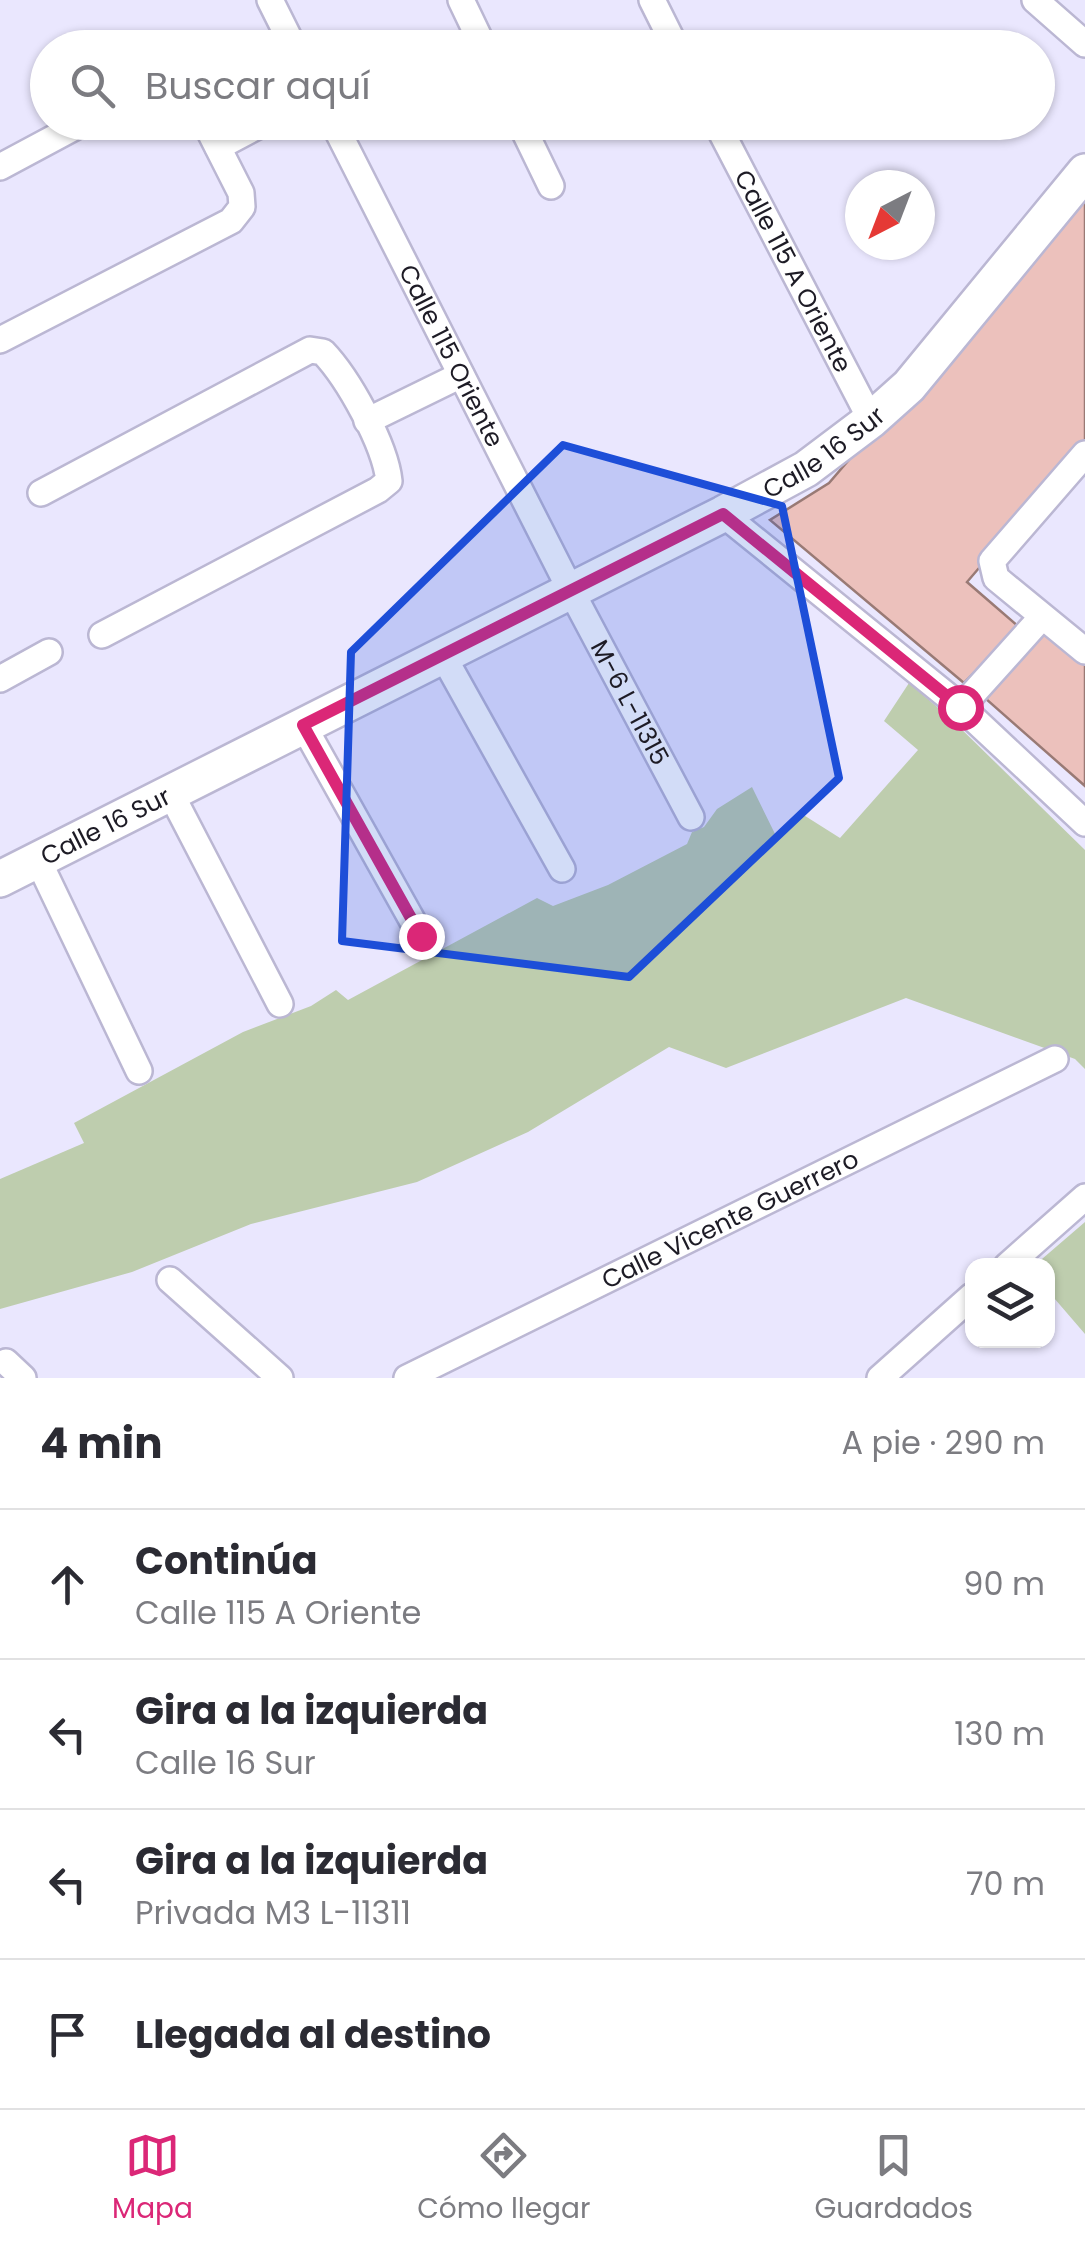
<!DOCTYPE html>
<html lang="es">
<head>
<meta charset="utf-8">
<style>
  body { margin:0; font-family:Poppins,sans-serif; background:#f2f2f3; color:#2b2b33 }
  .controls { position:absolute; right:30px; bottom:30px; display:grid; overflow:hidden; border-radius:20px; box-shadow:0 2px 8px #0004 }
  .controls button { width:90px; height:90px; display:grid; place-items:center; padding:0; border:0; border-bottom:2px solid #e1e1e2; background:#fff; color:#2b2b33; font:50px sans-serif }
  .compass { position:absolute; left:845px; top:170px; width:90px; height:90px; border-radius:50%; background:#fff; box-shadow:0 2px 8px #0004; rotate:222deg }
  .stop { position:absolute; width:30px; height:30px; margin:-22px; border:8px solid #db2777; border-radius:50%; background:#fff }
  .stop.end { background:#db2777; border-color:#fff; box-shadow:0 2px 10px #0008 }
  .list { margin:0; padding:0; list-style:none }
  h2 { display:flex; justify-content:space-between; align-items:center; height:130px; margin:0; padding:0 40px; font-size:42px }
  h2 small { font-size:32px; font-weight:400; color:#7c7c81 }
  .list li { display:grid; grid-template-columns:65px 1fr auto; gap:30px; align-items:center; box-sizing:border-box; height:150px; padding:0 40px; border-top:2px solid #e1e1e2 }
  .list b { display:block; font-size:38px; white-space:nowrap }
  .list p { margin:0; font-size:32px; white-space:nowrap; color:#7c7c81 }
  .list em { font-size:32px; font-style:normal; color:#7c7c81 }
  .icon { flex:none; width:55px; height:55px; fill:none; stroke:currentColor; stroke-width:2; stroke-linecap:round; stroke-linejoin:round }
  .map { position:relative; flex:none; width:1085px; height:1378px; overflow:hidden }
  .search { position:absolute; background:#fff; box-shadow:0 2px 8px #0004; left:30px; right:30px; top:30px; height:110px; display:flex; align-items:center; gap:25px; box-sizing:border-box; padding:0 35px; border-radius:55px; color:#7c7c81; font-size:38px }
  .sheet { height:730px; background:#fff }
  nav { display:flex; justify-content:space-around; align-items:center; box-sizing:border-box; height:140px; border-top:2px solid #e1e1e2; background:#fff; font-size:28px; color:#7c7c81 }
  nav a { display:grid; justify-items:center; gap:5px }
  nav .on { color:#db2777 }
  .map>svg:first-child { display:block }
</style>
</head>
<body>
<div class="map">
<svg width="1085" height="1378" viewBox="0 0 1085 1378">
  <rect width="100%" height="100%" fill="#eae7fe"/>
  <g fill="#becdae">
    <polygon points="909,683 951,719 1085,850 1085,1069 1075,1059 906,998 726,1068 669,1047 528,1132 417,1182 251,1224 132,1272 0,1309 0,1179 84,1143 74,1123 243,1032 311,1006 336,990 348,1000 537,898 553,906 608,885 687,844 692,832 704,827 717,809 752,787 778,840 802,814 840,838 918,750 884,721"/>
    <polygon points="1085,1222 1085,1334 1048,1291 1048,1266 1035,1265"/>
  </g>
  <g fill="#ecc1bc" stroke="#997a75" stroke-width="2.5">
    <polygon points="1085,185 1085,444 967,582 1019,627 964,683 770,520 829,483"/>
    <polygon points="1044,632 1085,664 1085,786 986,699"/>
  </g>
  <g fill="none" stroke-linecap="round" stroke-linejoin="round">
    <g stroke="#bbb7d3" stroke-width="30">
      <g id="street">
        <polyline points="270,0 294,48"/>
        <polyline points="461,0 484,48"/>
        <polyline points="652,0 676,48"/>
        <polyline points="1035,0 1085,44"/>
        <path id="s1" d="M333 122 570 589 691 817"/>
        <polyline points="520,122 551,186"/>
        <path id="s2" d="M716 122 871 420"/>
        <polyline points="218,147 265,122"/>
        <polyline points="0,167 84,122"/>
        <polyline points="0,340 231,221 242,207 241,193 205,122"/>
        <polyline points="367,421 461,375"/>
        <polyline points="1085,454 992,561 996,578 1085,651"/>
        <path d="M41 493 310 350 323 352C348 378 385 444 389 481L378 490 102 635"/>
        <polyline points="723,514 961,707 1085,823"/>
        <polyline points="442,654 562,869"/>
        <polyline points="0,679 49,652"/>
        <polyline points="961,707 1041,618"/>
        <polyline points="303,725 421,936"/>
        <polyline points="170,792 280,1004"/>
        <polyline points="38,860 139,1071"/>
        <polyline points="1007,1266 1085,1197"/>
        <polyline points="170,1280 280,1378"/>
        <polyline points="6,1362 23,1378"/>
        <path id="s3" d="M407 1378 1055 1059"/>
        <polyline points="880,1378 972,1296"/>
      </g>
    </g>
    <g stroke="#bbb7d3" stroke-width="40">
      <g id="secondary">
        <path id="s4" d="M0 879 723 514 806 469 871 420 909 386 1085 172"/>
      </g>
    </g>
    <use href="#street" stroke="#fff" stroke-width="25"/>
    <use href="#secondary" stroke="#fff" stroke-width="35"/>
  </g>
  <g fill="none" stroke-linecap="round" stroke-linejoin="round">
    <polyline stroke="#db2777" stroke-width="12" points="421,936 303,725 723,514 960,707"/>
  </g>
  <path fill="#1d4ed8" fill-opacity="0.2" stroke="#1d4ed8" stroke-width="8" stroke-linejoin="round" d="M563 445 782 506 839 778 629 977 342 941 351 652Z"/>
  <g text-anchor="middle" stroke-width="9" stroke-linejoin="round" paint-order="stroke">
    <g font-size="25" fill="#1d1b25" stroke="#f8f7fd">
      <text dy="9" stroke="none"><textPath href="#s2" startOffset="168">Calle 115 A Oriente</textPath></text>
      <text dy="9" stroke="none"><textPath href="#s1" startOffset="262">Calle 115 Oriente</textPath></text>
      <text dy="9" stroke="none"><textPath href="#s4" startOffset="928">Calle 16 Sur</textPath></text>
      <text dy="9" stroke="none"><textPath href="#s1" startOffset="652">M-6 L-11315</textPath></text>
      <text dy="9" stroke="none"><textPath href="#s4" startOffset="118">Calle 16 Sur</textPath></text>
      <text dy="9" stroke="none"><textPath href="#s3" startOffset="360">Calle Vicente Guerrero</textPath></text>
    </g>
  </g>
</svg>
<div class="controls">
<button><svg class="icon" aria-label="layers" viewBox="0 0 24 24"><path d="M12 4l9 5-9 5-9-5zM3 14l9 5 9-5"/></svg></button>
</div>
<svg class="compass" viewBox="-18 -18 36 36"><path d="M0-13l5 13h-10z" fill="#e53935"/><path d="M0 13l5-13h-10z" fill="#7c7c81"/></svg>
<div class="stop" style="left:960px;top:707px"></div>
<div class="stop end" style="left:421px;top:936px"></div>
<div class="search"><svg class="icon" aria-label="search" viewBox="0 0 24 24"><circle cx="10" cy="10" r="6"/><path d="M15 15l6 6"/></svg>Buscar aquí</div>
</div>
<section class="sheet">
<h2>4 min<small>A pie · 290 m</small></h2>
<ul class="list">
<li><svg class="icon" aria-label="ahead" viewBox="0 0 24 24"><path d="M12 20V5M6 11l6-6 6 6"/></svg><div><b>Continúa</b><p>Calle 115 A Oriente</p></div><em>90 m</em></li>
<li><svg class="icon" aria-label="left" viewBox="0 0 24 24"><path d="M17 20v-9H6M10 6l-5 5 5 5"/></svg><div><b>Gira a la izquierda</b><p>Calle 16 Sur</p></div><em>130 m</em></li>
<li><svg class="icon" aria-label="left" viewBox="0 0 24 24"><path d="M17 20v-9H6M10 6l-5 5 5 5"/></svg><div><b>Gira a la izquierda</b><p>Privada M3 L-11311</p></div><em>70 m</em></li>
<li><svg class="icon" aria-label="arrive" viewBox="0 0 24 24"><path d="M6 21V4h12l-3 4 3 4H6"/></svg><div><b>Llegada al destino</b></div></li>
</ul>
</section>
<nav>
<a class="on"><svg class="icon" aria-label="map" viewBox="0 0 24 24"><path d="M3 6l6-2 6 2 6-2v14l-6 2-6-2-6 2zM9 4v14M15 6v14"/></svg>Mapa</a>
<a><svg class="icon" aria-label="directions" viewBox="0 0 24 24"><path d="M12 3l9 9-9 9-9-9zM9 14v-3h6M13 9l2 2-2 2"/></svg>Cómo llegar</a>
<a><svg class="icon" aria-label="saved" viewBox="0 0 24 24"><path d="M7 4h10v16l-5-4-5 4z"/></svg>Guardados</a>
</nav>
</body>
</html>
